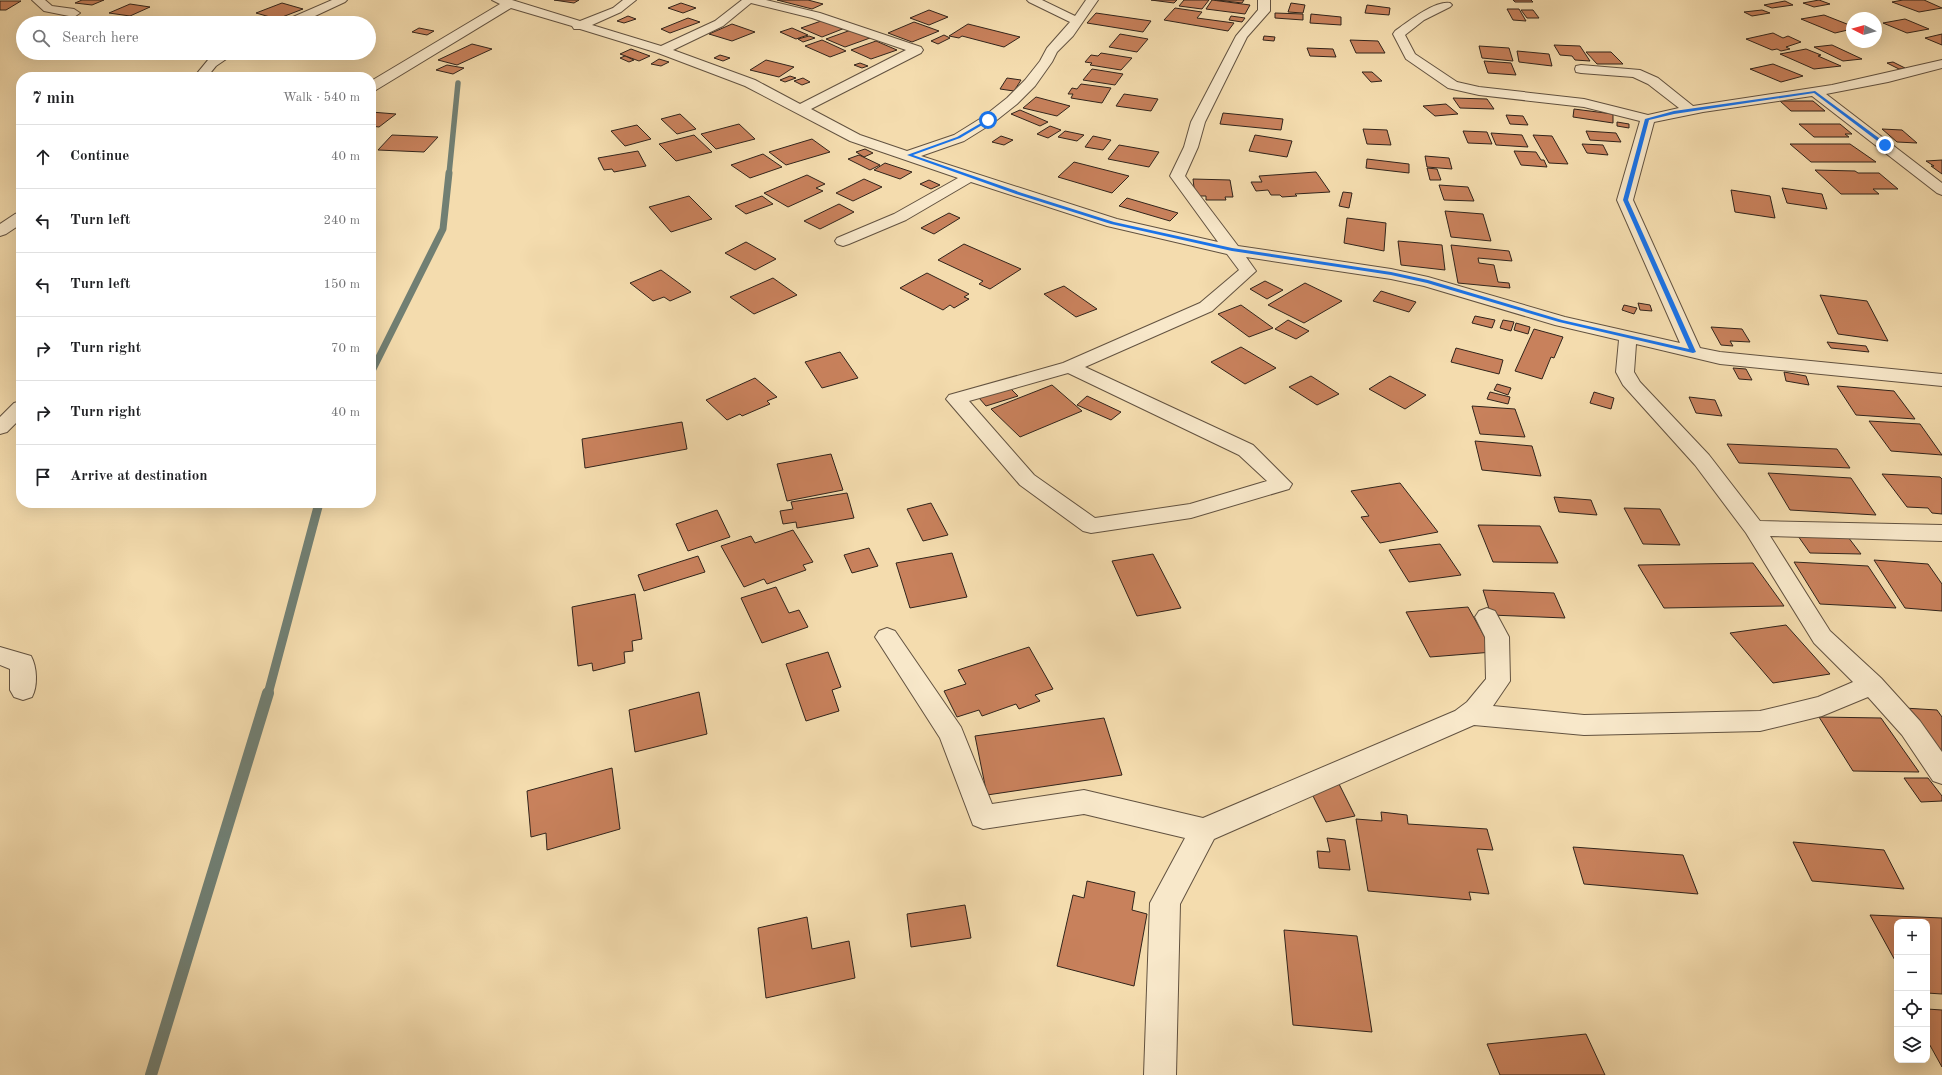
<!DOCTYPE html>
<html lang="en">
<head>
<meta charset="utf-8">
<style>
  body { margin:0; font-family:"Old Standard TT",serif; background:#f2f2f2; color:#202124 }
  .controls { position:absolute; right:12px; bottom:12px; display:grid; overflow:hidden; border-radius:8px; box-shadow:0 4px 16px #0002 }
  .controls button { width:36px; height:36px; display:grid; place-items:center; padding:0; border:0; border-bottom:1px solid #e0e0e0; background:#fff; color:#202124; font:20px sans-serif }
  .compass { position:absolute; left:1846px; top:12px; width:36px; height:36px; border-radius:50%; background:#fff; box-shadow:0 4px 16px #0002; rotate:276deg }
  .stop { position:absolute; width:12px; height:12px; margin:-9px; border:3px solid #1a73e8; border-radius:50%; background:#fff }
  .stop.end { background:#1a73e8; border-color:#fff; box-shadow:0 1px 4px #0008 }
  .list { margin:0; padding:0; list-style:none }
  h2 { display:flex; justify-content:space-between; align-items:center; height:52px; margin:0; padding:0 16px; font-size:17px }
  h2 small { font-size:13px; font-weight:400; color:#757577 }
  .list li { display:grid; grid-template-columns:26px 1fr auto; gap:12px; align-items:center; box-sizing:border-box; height:64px; padding:0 16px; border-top:1px solid #e0e0e0 }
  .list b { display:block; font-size:15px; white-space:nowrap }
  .list em { font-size:13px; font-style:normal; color:#757577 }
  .icon { flex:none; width:22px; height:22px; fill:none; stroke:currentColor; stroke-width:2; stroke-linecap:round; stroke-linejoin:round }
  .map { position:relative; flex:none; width:1942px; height:1075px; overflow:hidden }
  .search { position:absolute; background:#fff; box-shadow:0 4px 16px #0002; left:16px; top:16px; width:360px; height:44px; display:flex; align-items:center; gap:10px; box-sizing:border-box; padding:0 14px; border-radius:22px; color:#757577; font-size:15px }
  .panel { position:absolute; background:#fff; box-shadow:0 4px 16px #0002; left:16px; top:72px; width:360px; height:436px; border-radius:16px }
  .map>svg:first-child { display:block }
</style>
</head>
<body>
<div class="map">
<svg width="1942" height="1075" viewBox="0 0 1942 1075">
  <rect width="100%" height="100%" fill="#f4dcae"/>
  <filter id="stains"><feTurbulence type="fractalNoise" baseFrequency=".005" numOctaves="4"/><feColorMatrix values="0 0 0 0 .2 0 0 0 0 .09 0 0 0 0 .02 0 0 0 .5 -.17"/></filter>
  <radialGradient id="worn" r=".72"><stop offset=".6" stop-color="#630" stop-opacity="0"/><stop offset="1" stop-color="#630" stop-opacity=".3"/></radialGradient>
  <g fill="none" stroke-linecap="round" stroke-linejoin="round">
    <polyline stroke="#717f73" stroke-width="5.5" points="449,174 458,83"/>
    <polyline stroke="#717f73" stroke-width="7" points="371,373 443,229 449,173"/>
    <polyline stroke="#717f73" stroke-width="9" points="268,694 319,503"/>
    <polyline stroke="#717f73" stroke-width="12" points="151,1075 268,693"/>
  </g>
  <g fill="#c8815c" stroke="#31241b">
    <polygon points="82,0 104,0 92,5 75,3"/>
    <polygon points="554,0 579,0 574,3"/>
    <polygon points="777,0 808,0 823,4 812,9"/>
    <polygon points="1151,0 1177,0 1174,3"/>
    <polygon points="1184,0 1209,0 1202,9 1179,6"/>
    <polygon points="1212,0 1250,5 1245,14 1206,9"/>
    <polygon points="1217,0 1244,0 1242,3"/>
    <polygon points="1513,0 1531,0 1533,2 1515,2"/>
    <polygon points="1819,0 1830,4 1814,7 1803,3"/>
    <polygon points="1903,0 1924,0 1942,8 1919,12 1892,2"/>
    <polygon points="0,1 21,1 6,10 0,10"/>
    <polygon points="1785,1 1793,5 1772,8 1764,5"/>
    <polygon points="282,3 303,9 277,19 256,13"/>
    <polygon points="681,3 696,8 683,13 668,8"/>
    <polygon points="1291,3 1305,5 1303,13 1288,12"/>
    <polygon points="130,4 150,7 130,16 109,13"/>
    <polygon points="1367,5 1390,8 1389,15 1365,13"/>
    <polygon points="1175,8 1202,12 1197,18 1234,23 1228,31 1164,20"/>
    <polygon points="1507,9 1519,9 1526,21 1513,20"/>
    <polygon points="929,10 948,17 929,25 910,18"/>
    <polygon points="1521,10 1533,10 1539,18 1527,18"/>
    <polygon points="1762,10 1770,13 1752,16 1744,12"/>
    <polygon points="1096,13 1151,21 1143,32 1087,23"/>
    <polygon points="1275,13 1303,14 1303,20 1275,18"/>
    <polygon points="1311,14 1341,17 1341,25 1310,23"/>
    <polygon points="1824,15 1852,26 1852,29 1835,33 1801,19"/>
    <polygon points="628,16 636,19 624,23 617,21"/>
    <polygon points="1231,16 1245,18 1242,22 1229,20"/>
    <polygon points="688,18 700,22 670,33 661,29"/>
    <polygon points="1905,19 1929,29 1907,33 1883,23"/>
    <polygon points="824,20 845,28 822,37 801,28"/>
    <polygon points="914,22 939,31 912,42 888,33"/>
    <polygon points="732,24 755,32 732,41 709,34"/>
    <polygon points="968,24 1020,37 1004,47 962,36 959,38 949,36"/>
    <polygon points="419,28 434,31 427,35 412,32"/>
    <polygon points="792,28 808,35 796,39 780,32"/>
    <polygon points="851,30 870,38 845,47 826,39"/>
    <polygon points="1773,33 1783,38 1788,36 1801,42 1786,47 1790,49 1781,51 1777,49 1772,50 1746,39"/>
    <polygon points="1120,34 1148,39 1137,52 1109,47"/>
    <polygon points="1942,34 1942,45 1925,38"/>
    <polygon points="944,35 950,38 938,44 931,41"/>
    <polygon points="809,36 815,38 803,42 798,39"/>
    <polygon points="1264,36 1275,37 1274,41 1263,40"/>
    <polygon points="822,40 846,51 830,57 805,46"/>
    <polygon points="1350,40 1378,41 1385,53 1356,53"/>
    <polygon points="876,41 897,50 871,59 851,50"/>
    <polygon points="472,44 492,49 457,65 438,60"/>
    <polygon points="1554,45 1580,46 1590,61 1575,60 1572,56 1560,55"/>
    <polygon points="1832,45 1862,59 1843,61 1814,47"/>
    <polygon points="1479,46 1509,48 1513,61 1482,58"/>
    <polygon points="1307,48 1333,49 1336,57 1310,56"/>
    <polygon points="631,49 650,56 639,61 620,54"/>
    <polygon points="1806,49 1821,55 1818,56 1841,66 1814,69 1780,54"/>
    <polygon points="1517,51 1549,54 1552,66 1519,62"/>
    <polygon points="1586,52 1611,52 1623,64 1597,64"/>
    <polygon points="1101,53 1132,58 1121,70 1090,65 1092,63 1085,62 1091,55 1098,56"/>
    <polygon points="720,55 730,58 723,61 714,58"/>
    <polygon points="625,56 634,60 629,62 620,58"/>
    <polygon points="659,59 669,62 661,66 651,64"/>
    <polygon points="766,60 794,67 779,77 750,70"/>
    <polygon points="1484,61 1511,63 1516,75 1488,73"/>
    <polygon points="1893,62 1905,68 1899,69 1887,63"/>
    <polygon points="860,63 868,66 862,68 854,65"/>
    <polygon points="1773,64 1803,76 1781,82 1750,69"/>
    <polygon points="447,65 464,68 453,74 436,70"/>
    <polygon points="1092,69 1123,74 1115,85 1083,80"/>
    <polygon points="1362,72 1372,72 1382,81 1371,82"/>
    <polygon points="790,76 796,78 785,82 780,80"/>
    <polygon points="803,78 810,82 802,85 794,81"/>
    <polygon points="1007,78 1021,80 1014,91 1000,89"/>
    <polygon points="1081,84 1111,88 1102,103 1071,98 1073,94 1068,94 1072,88 1077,89"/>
    <polygon points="1124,94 1158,99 1151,111 1116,106"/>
    <polygon points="1036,97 1070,106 1057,116 1023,108"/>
    <polygon points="1453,98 1487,99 1494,109 1460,108"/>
    <polygon points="1780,101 1813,101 1825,111 1791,111"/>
    <polygon points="1446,104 1458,114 1435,116 1423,106"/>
    <polygon points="1574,109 1613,114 1613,123 1573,117"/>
    <polygon points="1020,110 1048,122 1040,126 1011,114"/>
    <polygon points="371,112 396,114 379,127 371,126"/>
    <polygon points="1223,113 1283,119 1281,130 1220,124"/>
    <polygon points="680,114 696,129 677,134 661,119"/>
    <polygon points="1506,115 1523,116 1528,125 1510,124"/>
    <polygon points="1617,122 1629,124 1629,128 1617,126"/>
    <polygon points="739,124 755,139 716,149 701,134"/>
    <polygon points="1799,124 1840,124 1852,134 1845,134 1849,137 1814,137"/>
    <polygon points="637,125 651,139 625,146 611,131"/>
    <polygon points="1050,126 1061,130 1048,138 1037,134"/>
    <polygon points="1363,129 1387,130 1391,145 1367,144"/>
    <polygon points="1882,129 1902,130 1917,143 1897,142"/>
    <polygon points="1065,131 1084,135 1077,141 1058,137"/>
    <polygon points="1463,131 1487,132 1492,144 1468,143"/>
    <polygon points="1586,131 1616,133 1621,142 1590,140"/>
    <polygon points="1491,133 1522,135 1528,147 1496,145"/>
    <polygon points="392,135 438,137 424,152 378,150"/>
    <polygon points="694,135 712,152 676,161 659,144"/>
    <polygon points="1255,135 1292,141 1287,157 1249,151"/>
    <polygon points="1533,135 1552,136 1568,164 1549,163"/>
    <polygon points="1001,136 1013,140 1004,145 992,142"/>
    <polygon points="1093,136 1111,140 1103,150 1085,147"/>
    <polygon points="812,139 830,152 786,165 769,152"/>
    <polygon points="1582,144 1603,145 1608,155 1587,153"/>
    <polygon points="1790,144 1850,144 1876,162 1811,162"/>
    <polygon points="1119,145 1159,152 1149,167 1108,159"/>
    <polygon points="865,149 873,153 864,157 856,152"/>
    <polygon points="638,151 646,166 614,172 612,169 604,170 598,158"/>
    <polygon points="1514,151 1536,152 1541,160 1544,160 1547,167 1521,165"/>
    <polygon points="763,154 782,167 750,178 731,165"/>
    <polygon points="859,155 880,165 870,170 848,159"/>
    <polygon points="1425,156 1449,158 1452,169 1427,167"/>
    <polygon points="1367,159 1409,164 1409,173 1366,168"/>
    <polygon points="1942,160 1942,174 1931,166 1934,166 1926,161"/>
    <polygon points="1074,162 1129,176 1112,193 1058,177"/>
    <polygon points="885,163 912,172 900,179 874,170"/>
    <polygon points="1427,168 1437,169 1441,180 1430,180"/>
    <polygon points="1815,170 1855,171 1858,173 1879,173 1898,189 1873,189 1879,194 1841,194"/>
    <polygon points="1316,172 1330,192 1295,194 1297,196 1282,197 1280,195 1271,195 1268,190 1256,191 1251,182 1262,182 1259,176"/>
    <polygon points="807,175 825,184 816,188 823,191 788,207 764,193"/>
    <polygon points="864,179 882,187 853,201 836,193"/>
    <polygon points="1193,179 1230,180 1233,197 1225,197 1226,200 1206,200 1206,196 1195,196"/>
    <polygon points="929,180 940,185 931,189 920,184"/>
    <polygon points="1439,185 1468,187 1474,201 1444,200"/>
    <polygon points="1782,188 1822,194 1827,209 1787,203"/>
    <polygon points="1731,190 1770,196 1775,218 1735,212"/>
    <polygon points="1343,192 1352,193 1349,208 1339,206"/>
    <polygon points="689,196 712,219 671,232 649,207"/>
    <polygon points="762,196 773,204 746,214 735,206"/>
    <polygon points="1127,198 1178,213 1170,221 1119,206"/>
    <polygon points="839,204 854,212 820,229 804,221"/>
    <polygon points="1445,211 1483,214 1491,241 1451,237"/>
    <polygon points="949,213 960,218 934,234 921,228"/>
    <polygon points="1347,218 1386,223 1384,251 1344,243"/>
    <polygon points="1398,241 1442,245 1445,270 1401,265"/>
    <polygon points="746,242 776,259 755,270 725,253"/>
    <polygon points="964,244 1021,269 990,289 979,284 983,281 938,260"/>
    <polygon points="1451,245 1509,251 1512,261 1478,258 1479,263 1494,265 1498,282 1509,283 1510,288 1458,283"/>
    <polygon points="661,270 691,292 670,301 664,297 653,301 630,283"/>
    <polygon points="927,273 969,294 964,297 969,299 954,308 950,305 943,310 900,288"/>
    <polygon points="773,278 797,295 754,314 730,297"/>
    <polygon points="1265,281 1283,290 1267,299 1250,289"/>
    <polygon points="1305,283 1342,301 1304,323 1268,305"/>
    <polygon points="1064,286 1097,309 1076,317 1044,294"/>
    <polygon points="1381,291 1416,302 1409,312 1373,301"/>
    <polygon points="1820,295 1867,301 1888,341 1838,334"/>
    <polygon points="1638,303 1650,305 1652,311 1640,310"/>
    <polygon points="1241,305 1273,328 1249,337 1218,314"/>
    <polygon points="1624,305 1637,308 1634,314 1622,310"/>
    <polygon points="1475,316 1495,320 1492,328 1472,323"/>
    <polygon points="1288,320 1309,331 1296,339 1275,329"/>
    <polygon points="1503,320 1514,322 1511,331 1500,328"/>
    <polygon points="1516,323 1530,327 1528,334 1514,330"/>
    <polygon points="1711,327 1742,329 1750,342 1730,341 1733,346 1721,345"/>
    <polygon points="1534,329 1563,337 1554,358 1551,357 1542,379 1515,371"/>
    <polygon points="1827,342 1866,346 1869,352 1831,348"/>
    <polygon points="1241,347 1276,368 1245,384 1211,362"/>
    <polygon points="1456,348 1503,360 1499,374 1451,362"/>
    <polygon points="840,352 858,378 822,388 805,362"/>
    <polygon points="1733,368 1746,369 1752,380 1739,379"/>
    <polygon points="1784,372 1806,376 1809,385 1786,381"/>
    <polygon points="1311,376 1339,394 1317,405 1289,387"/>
    <polygon points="1390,376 1426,395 1405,409 1369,389"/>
    <polygon points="755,378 777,397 767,401 770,404 742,416 740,414 727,420 706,400"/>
    <polygon points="1497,384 1511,388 1508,395 1494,390"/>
    <polygon points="1052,385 1082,411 1020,437 991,409"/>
    <polygon points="1837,386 1894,391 1915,419 1856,415"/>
    <polygon points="1010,388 1018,396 986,406 979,398"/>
    <polygon points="1490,392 1510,397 1508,404 1487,399"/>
    <polygon points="1594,392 1614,398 1611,409 1590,403"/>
    <polygon points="1087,396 1121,412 1111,420 1077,405"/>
    <polygon points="1689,397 1715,400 1722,416 1696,413"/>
    <polygon points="1472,406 1515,409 1525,437 1480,434"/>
    <polygon points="1869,421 1920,424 1942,455 1891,451"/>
    <polygon points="682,422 687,449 585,468 582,439"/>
    <polygon points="1475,441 1532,446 1541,476 1482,470"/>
    <polygon points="1727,444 1837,449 1850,468 1739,463"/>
    <polygon points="831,454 843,490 787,501 777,464"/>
    <polygon points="1768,473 1851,478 1876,515 1790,510"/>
    <polygon points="1882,474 1940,477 1942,479 1942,514 1932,513 1928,508 1907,507"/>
    <polygon points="1400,483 1438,532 1380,543 1361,517 1369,516 1351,491"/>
    <polygon points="847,493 854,518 797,528 796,522 783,524 780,511 793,509 791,502"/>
    <polygon points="1554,497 1591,500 1597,515 1559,512"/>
    <polygon points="931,503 948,535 923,541 907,509"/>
    <polygon points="1624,508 1660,509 1680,545 1643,544"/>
    <polygon points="717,510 730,537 688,551 676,524"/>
    <polygon points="1478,525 1540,526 1558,563 1493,562"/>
    <polygon points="793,530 813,562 803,565 806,570 767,584 764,579 744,587 721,546 751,536 755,543"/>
    <polygon points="1798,536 1848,537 1861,554 1810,553"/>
    <polygon points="1440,544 1461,575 1409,582 1389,550"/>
    <polygon points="869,548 878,566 852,573 844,555"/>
    <polygon points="952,553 967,597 910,608 896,563"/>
    <polygon points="1153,554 1181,608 1137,616 1112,561"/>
    <polygon points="698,556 705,572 644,591 638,575"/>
    <polygon points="1874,560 1928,564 1942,584 1942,611 1905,608"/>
    <polygon points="1794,562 1868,566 1896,608 1820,604"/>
    <polygon points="1753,563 1784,606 1664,608 1638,565"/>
    <polygon points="776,587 789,613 799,610 808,627 762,643 741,598"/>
    <polygon points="1483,590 1554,593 1565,618 1491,615"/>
    <polygon points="635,594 642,639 632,641 633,651 624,652 625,663 593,671 592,663 578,666 572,607"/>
    <polygon points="1468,607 1493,652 1430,657 1406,612"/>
    <polygon points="1786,625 1830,674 1773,683 1730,633"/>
    <polygon points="1029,647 1053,689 1035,695 1040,701 1019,709 1016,704 982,716 979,710 957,717 944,691 966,684 958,670"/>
    <polygon points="828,652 841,687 832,690 839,711 806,721 786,664"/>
    <polygon points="699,692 707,734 635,752 629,710"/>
    <polygon points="1904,708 1937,710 1942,717 1942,764"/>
    <polygon points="1819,717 1881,718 1919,772 1853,771"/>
    <polygon points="1104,718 1122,775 987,795 975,736"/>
    <polygon points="612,768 620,829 547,850 546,833 531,837 527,791"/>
    <polygon points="1904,778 1928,778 1942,796 1942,801 1921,802"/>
    <polygon points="1339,784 1355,816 1326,822 1310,790"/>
    <polygon points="1381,812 1407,815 1408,824 1487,829 1493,850 1477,849 1489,894 1469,892 1471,900 1368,891 1356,819 1382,821"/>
    <polygon points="1327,838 1345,840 1350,870 1319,868 1317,851 1330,852"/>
    <polygon points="1793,842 1884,850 1904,889 1812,881"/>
    <polygon points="1573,847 1683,855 1698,894 1584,884"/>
    <polygon points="1087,881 1135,892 1132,910 1147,914 1134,986 1057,966 1073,895 1084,898"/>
    <polygon points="965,905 971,938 911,947 907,914"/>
    <polygon points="1870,915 1942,918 1942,994 1927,993 1927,922 1897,922 1897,964"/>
    <polygon points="807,917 812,949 849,941 855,978 766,998 758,928"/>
    <polygon points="1284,930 1357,936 1372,1032 1293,1025"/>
    <polygon points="1927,1009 1942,1010 1942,1067 1927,1040"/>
    <polygon points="1586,1034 1605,1075 1500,1075 1487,1044"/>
  </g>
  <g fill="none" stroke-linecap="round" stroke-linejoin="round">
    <g stroke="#625240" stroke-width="2">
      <g id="minor">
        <polygon points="32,0 45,0 52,6 74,9 80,13 74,17 44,11"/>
        <polygon points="332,0 347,0 345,2 300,23 284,23 286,20"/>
        <path d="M492 0H512L580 21 613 8 623 0H636L621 12 592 25 661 46 715 21 742 0H766L820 13 921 47 923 50 921 53 811 109 860 135 907 151 954 135 983 117 1007 98 1025 80 1040 61 1047 48 1070 22 1029 2 1027 0H1042L1075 16 1086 0H1098L1073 36 1057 52 1052 62 1035 86 1017 104 993 123 964 141 921 156 1117 219 1218 242 1170 176 1184 147 1191 122 1236 36 1258 10V0H1270V11L1247 37 1205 122 1198 147 1185 176 1238 246 1391 269 1428 277 1565 317 1680 343 1617 200 1640 121 1584 107 1479 95 1448 88 1406 59 1393 34 1395 31C1406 23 1435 0 1450 3L1452 5 1450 7 1424 20 1405 35 1415 54 1457 82 1479 87 1584 99 1648 115 1679 108 1648 84 1633 77 1581 73 1576 72 1575 69 1576 66 1581 65 1640 70 1658 78 1693 106 1832 85 1942 60V68L1888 82 1826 94 1942 183V195L1937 193 1812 96 1703 112 1654 122 1633 200 1700 348 1720 352 1942 374V386L1720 364 1636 344 1634 372 1640 382 1709 455 1760 521 1942 525V541L1770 536 1830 631 1881 678 1920 721 1942 752V784L1933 781 1902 735 1868 697 1822 716 1760 731 1584 735 1474 725 1214 839 1180 904 1176 1075H1144L1150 903 1185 838 1084 814 983 829 973 825 940 738 879 643 875 637 879 631 887 628 895 631 961 727 992 804 1084 790 1203 818 1455 711 1467 702 1486 679 1485 637 1475 617 1479 611 1487 608 1495 611 1509 637 1510 681 1493 706 1584 715 1760 711 1818 697 1853 682 1814 643 1746 533 1695 465 1623 385 1616 372 1619 340 1555 325 1424 286 1391 279 1246 257 1256 271 1212 311 1085 367 1253 445 1292 484 1289 489 1191 518 1091 533 1083 531 1020 485 946 399 949 395 1063 363 1200 303 1239 270 1227 254 1107 226 971 182 906 220 849 244 843 246 837 244 835 241 837 238 894 214 958 178 850 141 745 86 658 53 580 29H574L572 26 511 8 376 90 371 91V81L500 4ZM751 3 812 18 906 50 800 104 755 80 673 50 723 26ZM1068 373 1239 455 1267 481 1190 504 1095 518 1034 475 969 401Z"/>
        <polygon points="220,53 235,53 216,66 207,77 194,77 208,60"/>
        <polygon points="21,212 21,224 6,234 0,236 0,224 15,214"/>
        <polygon points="21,401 21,418 7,432 0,434 0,417 14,403"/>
        <path d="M0 647 31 656C37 667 38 686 32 697L23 700 14 697 10 690V669L0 665Z"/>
      </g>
    </g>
    <use href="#minor" fill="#f8e8ca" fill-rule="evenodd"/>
  </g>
  <polygon fill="#1a73e8" points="1815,91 1887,144 1887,146 1884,146 1814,93 1674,114 1649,120 1628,200 1696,352 1693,353 1559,322 1427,283 1391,275 1232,251 1111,224 1019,195 907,155 957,137 988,119 989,121 960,138 913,155 1022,193 1114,222 1232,248 1391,272 1428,280 1562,320 1689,349 1623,200 1645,119 1674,111"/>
  <rect width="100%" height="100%" filter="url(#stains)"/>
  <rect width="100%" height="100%" fill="url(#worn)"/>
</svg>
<div class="controls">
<button>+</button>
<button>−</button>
<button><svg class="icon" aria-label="locate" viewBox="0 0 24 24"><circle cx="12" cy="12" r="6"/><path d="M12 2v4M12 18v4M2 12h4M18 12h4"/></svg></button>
<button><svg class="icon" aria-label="layers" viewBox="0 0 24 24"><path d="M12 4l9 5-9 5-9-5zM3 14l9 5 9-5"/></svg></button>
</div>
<svg class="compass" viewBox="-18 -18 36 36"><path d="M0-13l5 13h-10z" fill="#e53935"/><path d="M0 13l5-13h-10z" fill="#757577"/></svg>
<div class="stop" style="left:988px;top:120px"></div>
<div class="stop end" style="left:1885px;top:145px"></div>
<div class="search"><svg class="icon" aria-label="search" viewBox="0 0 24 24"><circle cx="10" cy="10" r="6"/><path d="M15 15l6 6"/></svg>Search here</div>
<section class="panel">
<h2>7 min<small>Walk · 540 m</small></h2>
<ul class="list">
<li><svg class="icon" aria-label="ahead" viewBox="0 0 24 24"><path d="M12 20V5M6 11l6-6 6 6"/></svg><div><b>Continue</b></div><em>40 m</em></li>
<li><svg class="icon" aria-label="left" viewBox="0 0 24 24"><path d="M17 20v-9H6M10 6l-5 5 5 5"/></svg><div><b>Turn left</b></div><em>240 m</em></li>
<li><svg class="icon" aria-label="left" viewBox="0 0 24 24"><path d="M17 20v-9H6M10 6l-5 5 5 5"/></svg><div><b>Turn left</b></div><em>150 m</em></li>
<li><svg class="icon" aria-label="right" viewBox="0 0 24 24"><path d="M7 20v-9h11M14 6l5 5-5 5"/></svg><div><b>Turn right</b></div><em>70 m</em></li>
<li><svg class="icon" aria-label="right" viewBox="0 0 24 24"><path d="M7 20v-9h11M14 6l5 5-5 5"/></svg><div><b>Turn right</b></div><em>40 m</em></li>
<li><svg class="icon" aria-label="arrive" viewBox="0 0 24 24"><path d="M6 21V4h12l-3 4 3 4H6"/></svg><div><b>Arrive at destination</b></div></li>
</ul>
</section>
</div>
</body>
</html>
